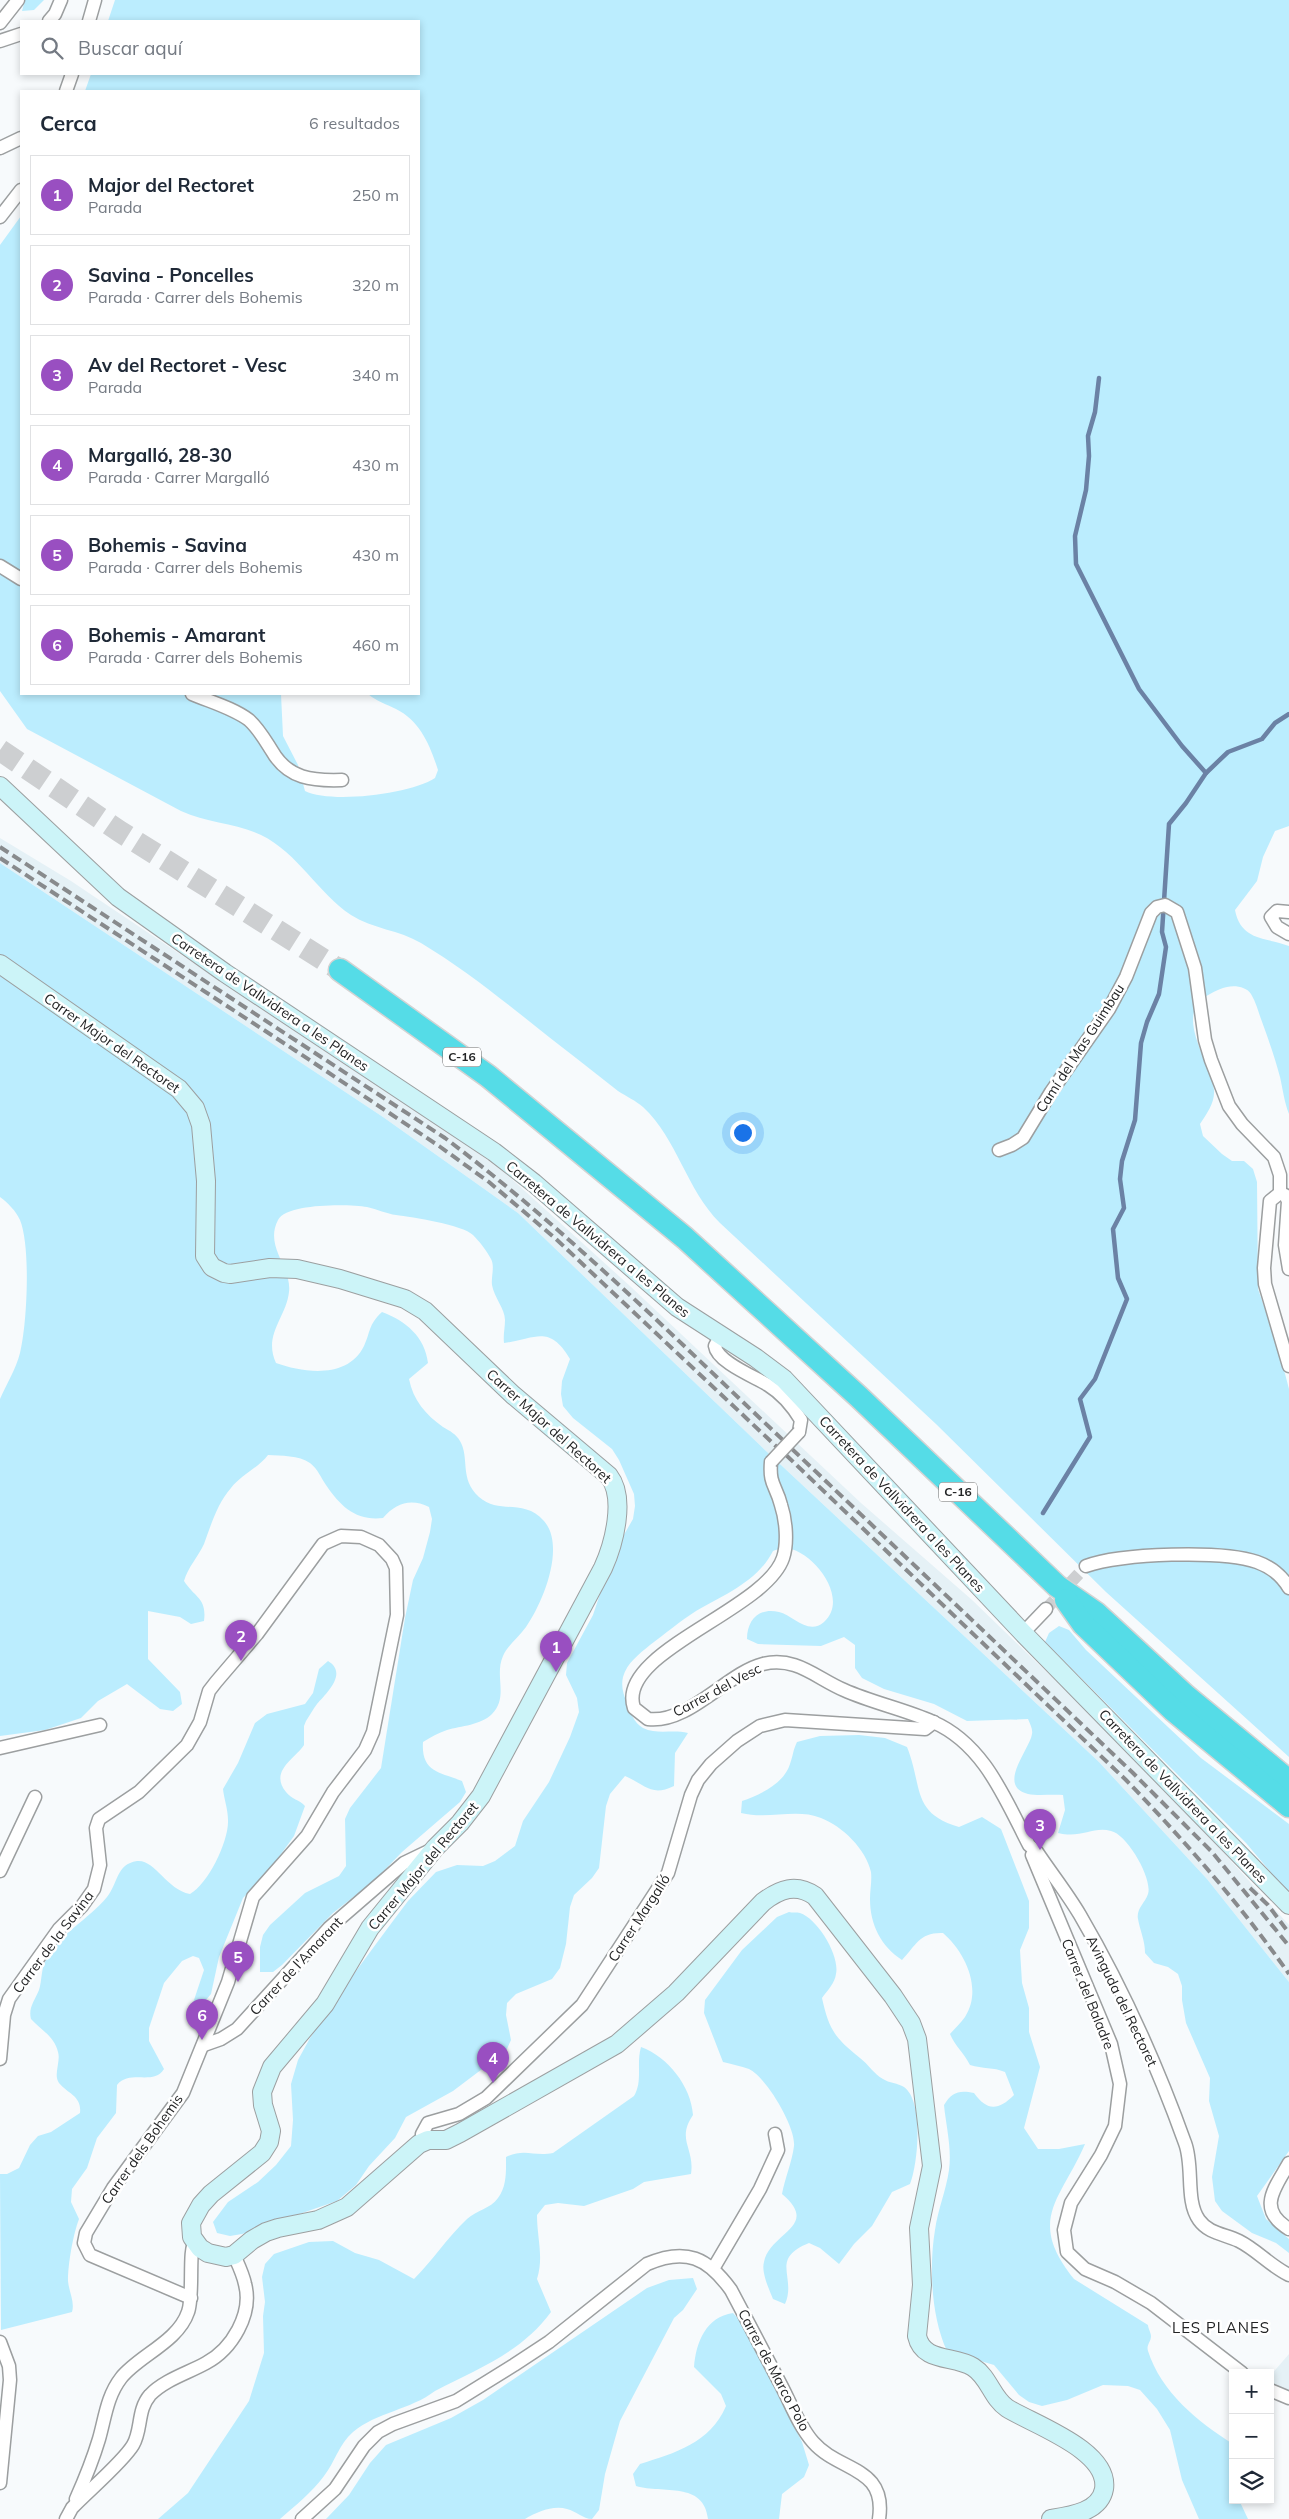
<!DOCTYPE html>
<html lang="es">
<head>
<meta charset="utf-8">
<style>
  body { margin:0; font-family:Mulish,sans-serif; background:#f6f6f7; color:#1f2937 }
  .controls { position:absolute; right:15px; bottom:15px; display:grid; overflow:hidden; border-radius:0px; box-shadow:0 2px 8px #0003 }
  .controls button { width:45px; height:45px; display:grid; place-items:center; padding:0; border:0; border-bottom:1px solid #e0e1e3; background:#fff; color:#1f2937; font:25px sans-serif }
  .you { position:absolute; left:742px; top:1132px; width:18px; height:18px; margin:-12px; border:4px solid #fff; border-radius:50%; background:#1a73e8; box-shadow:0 0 0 8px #1a73e833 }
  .badge { display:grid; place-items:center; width:32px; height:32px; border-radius:50%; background:#994fc1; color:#fff; font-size:16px; font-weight:700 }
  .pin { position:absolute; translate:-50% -41px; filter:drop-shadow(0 1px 2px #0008) }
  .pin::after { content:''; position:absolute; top:26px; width:18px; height:15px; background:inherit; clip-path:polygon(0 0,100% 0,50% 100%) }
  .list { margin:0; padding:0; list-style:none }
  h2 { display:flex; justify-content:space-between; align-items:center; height:65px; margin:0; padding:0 20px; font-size:21px }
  h2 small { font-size:16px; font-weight:400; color:#747a83 }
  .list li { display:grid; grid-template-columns:32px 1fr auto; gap:15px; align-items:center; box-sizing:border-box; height:80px; margin:0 10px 10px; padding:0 10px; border:1px solid #e0e1e3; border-radius:0px }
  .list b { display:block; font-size:19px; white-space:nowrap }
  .list p { margin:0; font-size:16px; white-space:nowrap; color:#747a83 }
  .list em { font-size:16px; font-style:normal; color:#747a83 }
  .icon { flex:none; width:28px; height:28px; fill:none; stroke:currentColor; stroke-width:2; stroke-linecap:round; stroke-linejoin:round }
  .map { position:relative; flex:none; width:1289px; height:2519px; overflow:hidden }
  .search { position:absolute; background:#fff; box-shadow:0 2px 8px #0003; left:20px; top:20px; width:400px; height:55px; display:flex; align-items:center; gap:12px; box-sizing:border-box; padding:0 18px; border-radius:0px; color:#747a83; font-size:19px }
  .panel { position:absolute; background:#fff; box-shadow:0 2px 8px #0003; left:20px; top:90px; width:400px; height:605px; border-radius:0px }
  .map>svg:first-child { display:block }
</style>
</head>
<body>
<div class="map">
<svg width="1289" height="2519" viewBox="0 0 1289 2519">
  <rect width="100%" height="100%" fill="#f7fafc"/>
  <g fill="#e5f1f6">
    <polygon points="0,838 71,881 341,1062 437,1122 506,1174 630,1286 861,1503 971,1599 1088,1712 1194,1820 1289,1925 1289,1982 1207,1879 1099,1762 766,1451 518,1213 383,1117 0,863"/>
    <polygon points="1289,2354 1289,2391 1270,2385 1270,2376"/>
  </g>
  <g fill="#bbedfe">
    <polygon points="25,0 44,0 34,10 22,11"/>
    <path d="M115 0H1289V826L1275 831 1263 857 1257 881 1235 910C1241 941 1265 937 1289 946V1114C1284 1101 1283 1090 1280 1077 1275 1058 1268 1038 1261 1019 1258 1011 1256 1002 1251 994 1247 987 1235 985 1227 987 1222 988 1215 991 1210 994 1171 1013 1211 1061 1214 1090 1215 1103 1207 1113 1200 1124L1203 1136 1222 1154 1232 1161H1244L1253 1169 1257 1182 1258 1289 1278 1347 1289 1389V1757L1106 1592 936 1424 720 1223C686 1189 678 1140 643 1107 636 1101 626 1096 618 1091 604 1080 590 1069 576 1058 525 1019 476 976 421 943 399 930 373 929 351 915 318 893 298 853 261 835 236 823 207 823 181 811L27 729 0 691V245L21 216V694H281L283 736 298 765 305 791C331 804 411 794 435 778L438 770C430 745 420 721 396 709 386 704 376 701 368 694H419V91H85L91 74H419V21H108Z"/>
    <path d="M0 863 383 1117 518 1213 766 1451 1099 1762 1207 1879 1289 1982V2151L1257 2196 1266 2219 1289 2239V2253L1276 2243 1252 2233 1222 2211 1215 2201 1212 2177 1219 2136 1209 2101 1210 2078 1186 2023 1182 2000V1986L1178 1974 1168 1967 1154 1963 1145 1953C1145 1940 1140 1931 1138 1919 1136 1909 1145 1903 1148 1894 1153 1879 1127 1834 1111 1831 1093 1826 1081 1839 1058 1833L1065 1810 1063 1795C1052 1794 1038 1796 1028 1794 996 1786 1030 1749 1032 1734 1033 1729 1030 1724 1028 1719L967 1721 934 1704 884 1689 862 1678 855 1668V1645L844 1637 821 1646 758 1644 747 1639C747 1621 758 1607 779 1612 793 1615 808 1636 824 1622 851 1598 811 1548 784 1548 781 1548 776 1550 773 1551 758 1581 724 1595 696 1611 680 1621 665 1634 650 1645 639 1654 627 1663 623 1677 621 1686 623 1694 627 1703 630 1712 634 1723 643 1728 658 1735 673 1729 688 1733L675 1753 674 1786C651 1797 646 1785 625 1776L610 1794 606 1806 599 1868 592 1878 574 1895 570 1907 566 1944 560 1968 552 1979 516 1994 507 2003 506 2015 511 2040 506 2051 453 2091 406 2117 395 2138 369 2166 356 2185 337 2201 242 2234 230 2236 217 2233 213 2222 228 2202 258 2182 276 2165 291 2146 293 2120 291 2084 298 2060 310 2038 336 1998 393 1921 408 1901 436 1872 457 1865 483 1866 495 1861 515 1846 523 1821 549 1782 570 1737 579 1712 577 1698 566 1675 567 1663 593 1615 614 1552 633 1519 635 1506 634 1494 619 1460 612 1449 573 1418 563 1406 561 1394 562 1381 570 1359C549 1324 536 1339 504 1343 503 1335 505 1328 505 1320 505 1309 494 1297 492 1285 491 1277 495 1266 491 1259 487 1251 479 1241 473 1235 463 1225 412 1217 396 1215 387 1214 377 1209 367 1207 349 1204 287 1203 278 1220 264 1247 292 1267 289 1292 286 1318 263 1335 276 1363 304 1373 348 1379 364 1346 371 1331 368 1325 382 1312 406 1321 425 1337 428 1363L409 1379C413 1400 426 1415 443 1427 450 1431 456 1434 460 1441 470 1458 459 1479 479 1497 499 1515 524 1498 544 1521 566 1546 543 1603 526 1627 519 1637 508 1645 503 1656 494 1676 509 1697 492 1714 481 1725 461 1726 447 1730 438 1733 431 1737 423 1742 421 1772 439 1772 462 1781L466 1792 460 1802 402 1852 375 1880 333 1913 282 1965 273 1972H260V1947L263 1935 270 1925 305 1893 339 1876 346 1866 345 1819 350 1808 381 1768 405 1618 413 1580 423 1558 430 1532 432 1519 429 1507C411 1498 396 1503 383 1518 356 1521 341 1507 326 1485 321 1478 318 1469 310 1463 299 1455 281 1456 268 1455 258 1468 241 1475 231 1488 217 1504 211 1525 204 1544 198 1557 188 1567 184 1581 195 1598 207 1598 204 1621L191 1624 180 1617 148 1611V1659L180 1692 182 1704 173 1711 160 1709 127 1684 98 1701 81 1718 45 1730 0 1736V1399C6 1385 16 1369 20 1353 27 1325 31 1247 20 1220 16 1211 8 1203 0 1197Z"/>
    <polygon points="1059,1626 1069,1630 1086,1650 1201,1758 1289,1824 1289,1894 1246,1843 1045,1642 1049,1633"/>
    <path d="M328 1661C348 1673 327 1693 317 1704 313 1709 310 1715 306 1721L304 1726V1745C295 1759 269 1771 286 1792 291 1799 300 1800 305 1806L294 1836 271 1868 243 1898 219 1957 211 1994 201 2006H192L204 1970 199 1958 193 1956 182 1961 164 1983 149 2028V2041L164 2069C154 2086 130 2069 117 2085L116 2113 97 2138 87 2168 72 2189 71 2202 79 2219C73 2235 68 2264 68 2281 69 2292 75 2302 72 2312L1 2330 0 2174H7L19 2168 30 2145 38 2136 51 2132 80 2113C82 2096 68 2094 59 2083 53 2075 61 2061 58 2052 55 2037 40 2029 31 2019 28 2008 35 2000 39 1990 42 1981 41 1968 46 1960 60 1933 88 1920 107 1897 118 1884 116 1864 137 1861 155 1859 166 1889 190 1894 208 1884 229 1841 228 1820 228 1809 224 1799 223 1789L238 1763 255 1723 267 1714 305 1704 313 1693 319 1669Z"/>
    <path d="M859 1735 885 1738 907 1747C923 1787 911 1813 959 1827L982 1817 1001 1829 1029 1901V1928L1020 1950 1022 1983 1029 2008V2032L1040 2067 1024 2128 1038 2149H1059L1085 2144C1061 2200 1026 2219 1074 2279L1148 2325C1148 2328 1151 2333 1151 2336 1151 2342 1146 2345 1148 2351 1161 2392 1198 2422 1233 2444V2500H1239L1248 2519H1199L1182 2480 1170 2430 1157 2409 1140 2390 1128 2386 1103 2385 1067 2400 1042 2406 1029 2402 1019 2395 994 2365 947 2351C931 2317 929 2266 935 2230 938 2209 946 2191 949 2170 952 2148 946 2126 944 2105 952 2092 959 2090 974 2093 987 2111 998 2111 1014 2095L1005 2072C993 2067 983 2069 970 2065 964 2053 955 2046 950 2034 955 2028 961 2023 965 2017 983 1989 965 1952 943 1933 920 1932 916 1945 902 1960 881 1946 870 1925 870 1899 870 1890 872 1881 871 1872 866 1849 842 1826 821 1818 796 1808 768 1820 741 1813L742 1801C759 1795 784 1784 790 1764 793 1756 793 1750 797 1742L820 1736Z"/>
    <path d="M789 1912C792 1913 797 1912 800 1913 818 1919 840 1956 836 1974 835 1983 827 1991 822 1998 829 2030 835 2038 860 2058 868 2064 874 2074 883 2079 889 2083 898 2083 904 2087 924 2101 918 2164 910 2184L892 2192 872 2226 854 2244 839 2264 820 2248 809 2243C769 2259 797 2277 785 2304L773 2299C769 2289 761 2272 764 2262 770 2232 821 2227 782 2194 785 2178 792 2162 794 2146 796 2127 766 2077 749 2069 741 2066 731 2064 723 2062L704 2013 705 2000 742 1950 777 1917Z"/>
    <path d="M641 2047C668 2057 691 2086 693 2115 676 2140 695 2148 691 2174L644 2182 633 2189 584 2206 558 2203 545 2205 537 2215C537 2238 544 2257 537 2279L551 2312C522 2352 478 2369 435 2391 410 2410 377 2412 353 2432 339 2444 335 2462 324 2476 312 2492 295 2506 280 2519H158L188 2493 249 2401 264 2353 263 2316 265 2302 262 2277 265 2264 274 2254 309 2242 333 2241 355 2253 379 2260 414 2279C433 2260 447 2238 467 2219 477 2210 490 2209 498 2198 507 2186 506 2171 506 2157 525 2148 534 2157 553 2153L634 2096C643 2081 636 2064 641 2047Z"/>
    <path d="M693 2278 697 2289 683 2310 674 2318 620 2421 605 2474 599 2510 592 2519C583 2519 576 2511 567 2509 553 2505 537 2512 525 2519H326L349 2495 370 2463 386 2445 451 2418 483 2400 647 2288 669 2280Z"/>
    <path d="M733 2313 741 2322 802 2442 809 2465 804 2477 782 2494 779 2519H708C704 2481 663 2494 636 2486L633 2474 640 2464C675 2453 710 2443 726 2406L721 2394 694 2367C696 2342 706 2317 733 2313Z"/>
  </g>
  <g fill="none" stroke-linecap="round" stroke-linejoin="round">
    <g stroke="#6b82a5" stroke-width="4.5">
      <polyline points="1206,773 1228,752 1262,739 1275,723 1289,714"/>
      <polyline points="1043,1513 1090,1437 1080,1399 1095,1379 1127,1299 1118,1278 1113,1229 1124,1208 1120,1179 1122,1161 1135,1120 1141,1043 1147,1022 1159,994 1166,947 1162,932 1169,824 1186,803 1206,773 1182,746 1139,689 1076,564 1075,536 1086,490 1089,456 1088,436 1095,412 1099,378"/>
    </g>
    <polyline stroke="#cdcfd1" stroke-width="12" stroke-dasharray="12 6" stroke-linecap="butt" points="1046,1609 1086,1566"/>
    <polyline stroke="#cdcfd1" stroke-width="22" stroke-dasharray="22 11" stroke-linecap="butt" points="0,750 119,831 340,970"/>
    <g stroke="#9c9fa0" stroke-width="15">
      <g id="street">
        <polyline points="49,21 55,14 61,0"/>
        <polyline points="89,21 95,0"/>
        <polyline points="0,23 18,0"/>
        <polyline points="0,41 21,34"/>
        <polyline points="66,91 72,74"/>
        <polyline points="0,148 21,138"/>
        <polyline points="0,217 21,190"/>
        <polyline points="0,566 21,579"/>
        <path d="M192 694C211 702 233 708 249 720 259 729 265 740 272 751 288 779 313 781 342 780"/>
        <polyline points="1289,912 1277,911 1271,917 1277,927 1289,934"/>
        <polyline points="999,1150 1012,1145 1023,1138 1051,1092 1109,1009 1126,977 1151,913 1157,907 1165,905 1177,912 1195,968 1205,1040 1211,1060 1229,1106 1242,1124 1274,1157 1280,1175 1280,1193"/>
        <polyline points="1280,1193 1270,1201 1264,1268 1265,1284 1289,1366"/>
        <polyline points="1280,1193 1285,1195 1288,1201 1285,1245 1289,1269"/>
        <path d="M720 1337 715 1346C717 1362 755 1377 768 1385 781 1393 793 1407 801 1420L799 1432"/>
        <path d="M771 1462C769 1485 776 1485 781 1505 786 1520 788 1543 783 1558 765 1611 615 1652 634 1708L648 1719C689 1724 727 1673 763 1664 796 1656 816 1678 844 1690 873 1703 904 1709 933 1722 984 1744 1005 1799 1029 1845L1037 1852C1051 1873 1067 1893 1080 1915 1122 1987 1157 2065 1185 2143 1194 2166 1185 2201 1199 2220 1209 2234 1225 2234 1239 2241 1257 2250 1269 2265 1289 2275"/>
        <path d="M1086 1566C1120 1553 1223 1550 1257 1562 1271 1567 1282 1576 1289 1588"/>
        <polyline points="1023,1633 1046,1609"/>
        <polyline points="0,1748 100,1725"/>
        <polyline points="1032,1855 1111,2044 1120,2084 1115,2126 1101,2155 1071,2203 1064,2230 1067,2252 1085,2269 1115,2282 1151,2303 1242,2373"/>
        <polyline points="0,1871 35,1797"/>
        <polyline points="204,2045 221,2039 237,2029 329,1928 404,1863 431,1850"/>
        <polyline points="0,2059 4,2015 9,1999 59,1929 82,1906 94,1889 100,1865 96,1828 99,1819 139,1792 187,1745 200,1722 209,1691 216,1682 257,1634 323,1544 341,1536 361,1537 379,1545 392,1559 396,1568 397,1615 373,1732 365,1750 333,1792 307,1836 253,1897 228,1982 183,2093 113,2188 86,2233 84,2243 90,2255 191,2298"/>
        <polyline points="424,2141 422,2134 428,2123 459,2114 486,2098 582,2005 668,1873 691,1795 698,1780 711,1764 737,1741 760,1726 785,1720 925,1729 934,1722"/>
        <path d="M1289 2163C1275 2188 1256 2209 1289 2229"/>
        <polyline points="713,2269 760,2189 778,2150 775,2134"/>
        <polyline points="0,2342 9,2366 10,2380 0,2483"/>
        <polyline points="1270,2390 1289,2398"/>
        <path d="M76 2499C85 2479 93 2459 99 2439 105 2418 107 2396 121 2378 138 2356 178 2342 188 2312 194 2297 188 2248 195 2242"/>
        <path d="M66 2519 72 2508C87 2492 123 2462 133 2445 142 2430 137 2410 150 2395 164 2380 188 2373 206 2363 232 2349 253 2314 245 2284 243 2274 238 2264 234 2255"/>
        <path d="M302 2519 335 2489 364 2446 378 2432 393 2424 456 2401 514 2365 549 2342 647 2264C686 2247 708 2258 731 2290 748 2322 765 2354 781 2385 791 2404 799 2426 813 2442 839 2472 887 2466 879 2519"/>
      </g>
    </g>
    <g stroke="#9c9fa0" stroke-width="20">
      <g id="secondary">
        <polyline points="0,786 118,897 225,973 494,1152 534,1183 677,1307 756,1358 784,1379 1023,1633 1289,1905"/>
        <path d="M0 964 179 1089 195 1108 201 1125 206 1181 205 1256 212 1267 224 1273 230 1274 270 1268 297 1269 340 1279 405 1299 425 1311 513 1395 609 1476C626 1498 614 1544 603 1568L481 1796 460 1823 435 1848 370 1928 325 2004 272 2067 262 2092 263 2105 271 2131 269 2142 262 2153 211 2194 201 2205 191 2223 192 2237 200 2248 208 2253 226 2257 234 2255 252 2240 266 2232 278 2228 318 2220 347 2207 419 2144 428 2140H446L460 2133 617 2044 676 1993 763 1902C780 1889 796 1883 815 1896L893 1996 911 2023 917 2039 932 2166 919 2228 922 2285 917 2336C923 2363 954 2355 973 2367 989 2377 992 2398 1007 2408 1032 2424 1110 2450 1104 2489 1100 2512 1070 2516 1051 2519"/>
      </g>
    </g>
    <g stroke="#d3d3d3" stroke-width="25">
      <g id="highway">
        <polyline points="340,970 488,1076 685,1238 859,1397 1057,1586 1096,1613 1186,1696 1289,1781"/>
        <polyline points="1066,1600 1083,1624 1173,1710 1289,1806"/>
      </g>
    </g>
    <use href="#street" stroke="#fff" stroke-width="12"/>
    <use href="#secondary" stroke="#ccf4f8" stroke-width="18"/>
    <use href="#highway" stroke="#55dce7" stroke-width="22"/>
    <g stroke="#888a8c" stroke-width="4" stroke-dasharray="10 5" stroke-linecap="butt">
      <path d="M0 847 445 1138C567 1230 674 1337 785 1442"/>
      <polyline points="0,858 296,1051 439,1146 489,1182 556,1239 779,1449"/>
      <polyline points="792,1449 1133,1773 1212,1852 1289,1946"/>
      <path d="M786 1455 1126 1780C1185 1841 1240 1904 1289 1974"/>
      <polyline points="1250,1888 1268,1905 1289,1933"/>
    </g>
    <g stroke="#9c9fa0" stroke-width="15" stroke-linecap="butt">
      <polyline id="street-bridge" points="771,1462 799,1432"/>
    </g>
    <use href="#street-bridge" stroke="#fff" stroke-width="12"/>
  </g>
  <g text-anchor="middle" stroke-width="5" stroke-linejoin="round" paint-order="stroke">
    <g fill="#fff" stroke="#656666" stroke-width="1">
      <rect x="443" y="1047.5" width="38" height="19" rx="4"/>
      <rect x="939" y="1482.5" width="38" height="19" rx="4"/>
    </g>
    <g font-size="12" font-weight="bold" fill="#232425">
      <text x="462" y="1061">C-16</text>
      <text x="958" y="1496">C-16</text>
    </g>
    <g font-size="14" fill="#232425" stroke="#fff">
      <text transform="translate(270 1002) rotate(34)" y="5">Carretera de Vallvidrera a les Planes</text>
      <text transform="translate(112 1043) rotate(35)" y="5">Carrer Major del Rectoret</text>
      <text transform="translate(1080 1048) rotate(-57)" y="5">Camí del Mas Guimbau</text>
      <text transform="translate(598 1239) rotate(40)" y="5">Carretera de Vallvidrera a les Planes</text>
      <text transform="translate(549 1426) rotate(42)" y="5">Carrer Major del Rectoret</text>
      <text transform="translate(902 1504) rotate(47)" y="5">Carretera de Vallvidrera a les Planes</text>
      <text transform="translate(717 1690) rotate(-28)" y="5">Carrer del Vesc</text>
      <text transform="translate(1183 1796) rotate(46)" y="5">Carretera de Vallvidrera a les Planes</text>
      <text transform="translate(423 1866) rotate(-50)" y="5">Carrer Major del Rectoret</text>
      <text transform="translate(639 1918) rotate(-57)" y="5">Carrer Margalló</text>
      <text transform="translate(53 1942) rotate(-53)" y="5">Carrer de la Savina</text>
      <text transform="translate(296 1966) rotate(-47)" y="5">Carrer de l'Amarant</text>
      <text transform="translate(1088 1994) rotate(68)" y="5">Carrer del Baladre</text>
      <text transform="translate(1122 2001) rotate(64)" y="5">Avinguda del Rectoret</text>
      <text transform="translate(142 2149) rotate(-55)" y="5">Carrer dels Bohemis</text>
      <text transform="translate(774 2370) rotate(62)" y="5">Carrer de Marco Polo</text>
    </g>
    <g font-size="15" letter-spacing="1" fill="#232425" stroke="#fff">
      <text x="1221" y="2333">LES PLANES</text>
    </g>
  </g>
</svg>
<div class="controls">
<button>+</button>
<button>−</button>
<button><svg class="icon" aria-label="layers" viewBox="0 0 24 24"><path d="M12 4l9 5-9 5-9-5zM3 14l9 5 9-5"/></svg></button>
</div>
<div class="you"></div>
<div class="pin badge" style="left:556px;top:1672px">1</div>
<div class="pin badge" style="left:241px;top:1661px">2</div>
<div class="pin badge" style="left:1040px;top:1850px">3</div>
<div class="pin badge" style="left:493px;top:2083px">4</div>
<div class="pin badge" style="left:238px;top:1982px">5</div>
<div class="pin badge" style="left:202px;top:2040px">6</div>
<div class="search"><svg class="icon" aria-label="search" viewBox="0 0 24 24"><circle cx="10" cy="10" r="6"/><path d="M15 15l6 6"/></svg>Buscar aquí</div>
<section class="panel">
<h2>Cerca<small>6 resultados</small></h2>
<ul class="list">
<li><span class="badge">1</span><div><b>Major del Rectoret</b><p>Parada</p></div><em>250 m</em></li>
<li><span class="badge">2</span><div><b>Savina - Poncelles</b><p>Parada · Carrer dels Bohemis</p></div><em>320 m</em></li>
<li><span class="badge">3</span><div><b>Av del Rectoret - Vesc</b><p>Parada</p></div><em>340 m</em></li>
<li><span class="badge">4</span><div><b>Margalló, 28-30</b><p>Parada · Carrer Margalló</p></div><em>430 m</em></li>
<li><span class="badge">5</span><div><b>Bohemis - Savina</b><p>Parada · Carrer dels Bohemis</p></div><em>430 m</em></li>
<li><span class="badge">6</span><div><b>Bohemis - Amarant</b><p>Parada · Carrer dels Bohemis</p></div><em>460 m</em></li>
</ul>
</section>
</div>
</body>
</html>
